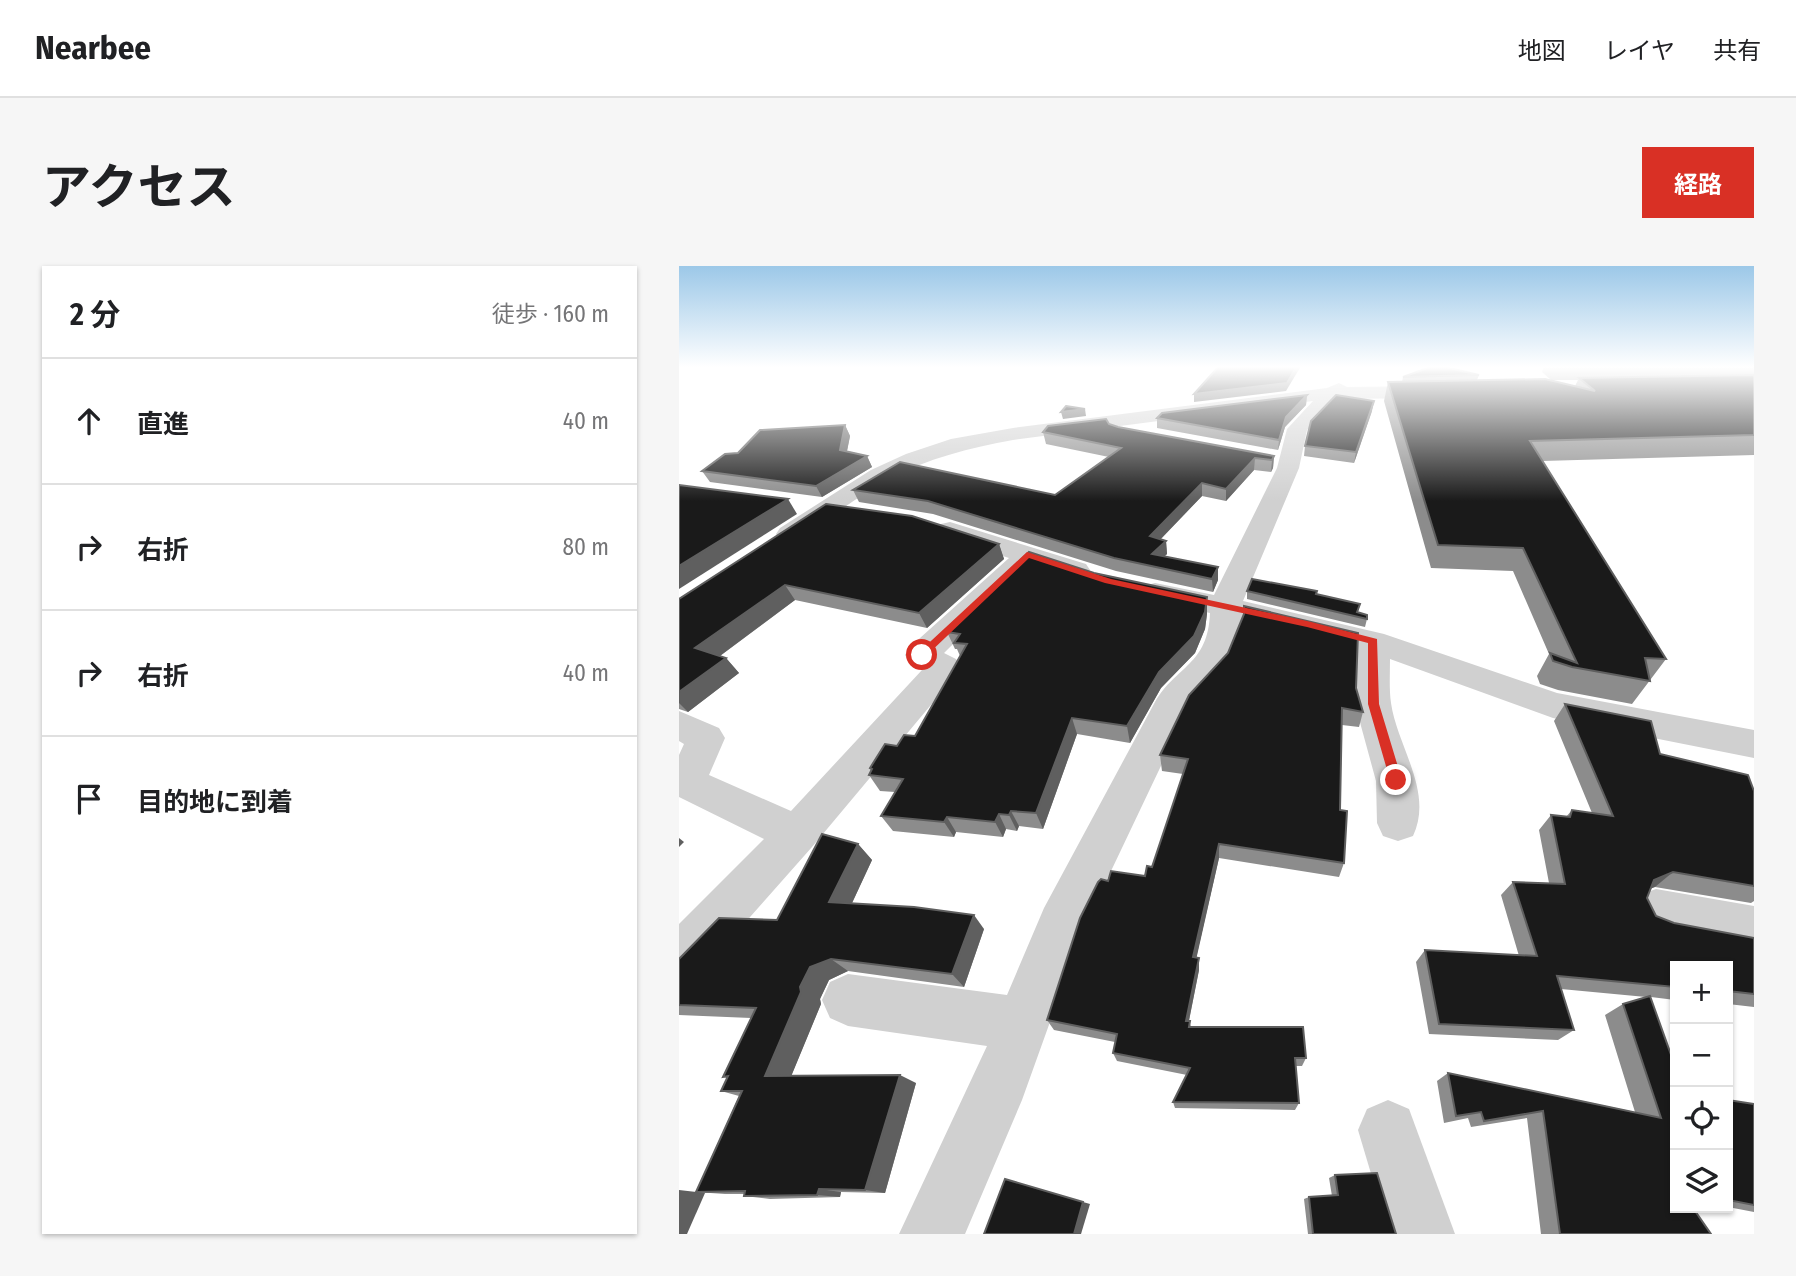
<!DOCTYPE html>
<html lang="ja">
<head>
<meta charset="utf-8">
<style>
  body { margin:0; font-family:"Fira Sans Condensed","Noto Sans JP",sans-serif; background:#f6f6f6; color:#202124 }
  .controls { position:absolute; right:21px; bottom:21px; display:grid; overflow:hidden; border-radius:0px; box-shadow:0 2px 5px #0004 }
  .controls button { width:63px; height:63px; display:grid; place-items:center; padding:0; border:0; border-bottom:2px solid #e0e0e0; background:#fff; color:#202124; font:35px sans-serif }
  .stop { position:absolute; width:21px; height:21px; margin:-16px; border:5px solid #d93025; border-radius:50%; background:#fff }
  .stop.end { background:#d93025; border-color:#fff; box-shadow:0 2px 7px #0008 }
  .list { margin:0; padding:0; list-style:none }
  h2 { display:flex; justify-content:space-between; align-items:center; height:91px; margin:0; padding:0 28px; font-size:30px }
  h2 small { font-size:23px; font-weight:400; color:#757577 }
  .list li { display:grid; grid-template-columns:46px 1fr auto; gap:21px; align-items:center; box-sizing:border-box; height:126px; padding:0 28px; border-top:2px solid #e0e0e0 }
  .list b { display:block; font-size:26px; white-space:nowrap }
  .list em { font-size:23px; font-style:normal; color:#757577 }
  .icon { flex:none; width:38px; height:38px; fill:none; stroke:currentColor; stroke-width:2; stroke-linecap:round; stroke-linejoin:round }
  .map { position:relative; flex:none; width:1075px; height:968px; overflow:hidden; border-radius:0px }
  header { display:flex; align-items:center; gap:42px; box-sizing:border-box; height:98px; padding:0 35px; background:#fff; border-bottom:2px solid #e0e0e0 }
  header strong { font-size:33px }
  nav { display:flex; gap:38px; margin-inline-start:auto; font-size:24px }
  .intro { display:flex; align-items:center; justify-content:space-between; box-sizing:border-box; height:168px; padding:0 42px }
  h1 { margin:0; font-size:49px }
  .button { padding:18px 32px; border-radius:0px; background:#d93025; color:#fff; font-size:24px; font-weight:700 }
  main { display:flex; gap:42px; padding:0 42px }
  aside { flex:1; background:#fff; border-radius:0px; box-shadow:0 2px 5px #0004 }
  .map>svg:first-child { display:block }
</style>
</head>
<body>
<header>
<strong>Nearbee</strong>
<nav><a>地図</a><a>レイヤ</a><a>共有</a></nav>
</header>
<div class="intro"><h1>アクセス</h1><a class="button">経路</a></div>
<main>
<aside>
<h2>2 分<small>徒歩 · 160 m</small></h2>
<ul class="list">
<li><svg class="icon" aria-label="ahead" viewBox="0 0 24 24"><path d="M12 20V5M6 11l6-6 6 6"/></svg><div><b>直進</b></div><em>40 m</em></li>
<li><svg class="icon" aria-label="right" viewBox="0 0 24 24"><path d="M7 20v-9h11M14 6l5 5-5 5"/></svg><div><b>右折</b></div><em>80 m</em></li>
<li><svg class="icon" aria-label="right" viewBox="0 0 24 24"><path d="M7 20v-9h11M14 6l5 5-5 5"/></svg><div><b>右折</b></div><em>40 m</em></li>
<li><svg class="icon" aria-label="arrive" viewBox="0 0 24 24"><path d="M6 21V4h12l-3 4 3 4H6"/></svg><div><b>目的地に到着</b></div></li>
</ul>
</aside>
<div class="map">
<svg width="1075" height="968" viewBox="0 0 1075 968">
  <rect width="100%" height="100%" fill="#fff"/>
  <g fill="none" stroke-linecap="round" stroke-linejoin="round">
    <g fill="#d0d0d0" fill-rule="evenodd">
      <path d="M660 117 668 121 758 120 767 126 758 132 657 133 628 164 620 202 564 335 705 368 878 427 1075 464V492L874 452 711 393C711 407 710 423 712 437 718 480 755 526 734 570L719 575 704 570 698 557 697 515 676 438 678 381 562 354V363L546 402 509 443 404 664 343 834 286 968H220L308 780 169 760 151 752 143 734 151 716 169 708 328 729 365 642 476 436C497 400 529 399 531 347L465 332 461 326 465 320 476 317 535 329 598 202 608 163 634 135 334 174C291 182 249 192 210 213 178 230 149 254 119 274L110 276 101 274 97 268 101 262 192 204 227 188 272 173 334 162 648 122Z"/>
      <polygon points="271,256 407,298 411,304 407,310 397,313 354,299 265,387 277,393 282,401 277,409 133,581 18,711 0,718 0,658 85,573 0,531 0,489 5,478 0,475 0,445 40,462 46,472 30,509 112,545 243,404 231,397 226,389 231,381 330,292 262,270 258,264 262,258"/>
      <polygon points="977,623 1075,640 1075,686 977,667 960,661 953,645 960,629"/>
      <polygon points="709,834 730,843 776,968 710,968 679,864 688,843"/>
    </g>
  </g>
  <g fill="#8c8c8c">
    <polygon points="865,100 1075,100 1075,189 863,195 987,393 953,438 879,424 861,418 858,410 870,388 834,305 752,302 705,135 709,116 723,116 724,111 800,109 798,114 896,120 899,114 872,114 863,106"/>
    <polygon points="628,129 627,139 606,161 599,184 478,162 478,152"/>
    <polygon points="693,145 675,197 625,190 626,180"/>
    <polygon points="430,158 439,161 595,190 594,202 592,206 575,204 547,235 523,230 481,274 487,275 488,288 485,290 539,301 539,314 534,326 437,305 254,248 180,236 174,224 376,229 430,191 367,178 364,166"/>
    <polygon points="166,159 171,170 168,185 188,190 193,201 143,231 31,216 23,205 59,187"/>
    <polygon points="320,278 325,293 248,362 116,334 41,390 47,392 60,407 9,446 0,443 0,333"/>
    <polygon points="568,325 681,338 679,346 688,353 686,361 568,333"/>
    <polygon points="528,348 526,363 516,387 482,422 451,477 398,468 364,563 340,560 338,565 327,563 324,571 277,566 275,571 214,565 202,550 216,526 201,525 190,509 192,505 191,502 218,480 236,470 281,390 278,383 276,383 268,366"/>
    <polygon points="677,422 684,446 680,461 663,459 661,544 665,597 660,611 540,592 517,692 520,692 520,704 510,755 512,761 627,792 623,800 617,800 620,837 616,844 496,842 494,836 508,809 438,795 434,787 436,776 375,764 368,754 429,615 466,610 473,601 504,508 483,505 481,489"/>
    <polygon points="886,438 981,488 1075,525 1075,635 1072,637 976,621 971,622 968,632 977,650 995,657 1075,672 1075,741 1049,738 1049,700 996,700 996,734 972,731 996,942 1032,968 862,968 848,852 792,861 789,852 765,857 758,815 769,807 956,846 926,749 944,738 967,731 882,723 895,764 879,774 750,768 737,696 746,684 840,690 822,629 834,616 870,617 860,564 872,549 887,551 893,544 913,547 875,455"/>
    <polygon points="179,578 193,594 173,637 305,663 285,721 169,705 150,714 141,733 142,738 112,810 237,817 206,927 162,926 161,931 91,933 65,930 65,928 46,928 17,926 60,830 42,825 48,812 44,811 72,752 0,749 0,693 98,654"/>
    <polygon points="1049,834 1075,838 1075,946 1049,941"/>
    <polygon points="656,909 717,968 629,968 625,933 630,931 653,930 650,912"/>
  </g>
  <g fill="#5f5f5f">
    <polygon points="618,100 622,100 607,125 515,136 515,128"/>
    <polygon points="628,129 627,139 606,161 599,184 600,174 607,151"/>
    <polygon points="695,135 693,145 675,197 677,186"/>
    <polygon points="406,143 407,150 384,153 382,146"/>
    <polygon points="166,159 171,170 166,195 161,184"/>
    <polygon points="188,190 193,201 143,231 137,220"/>
    <polygon points="595,190 594,202 592,206 593,194"/>
    <polygon points="576,192 575,204 547,235 547,223"/>
    <polygon points="523,217 523,230 472,283 471,270"/>
    <polygon points="109,233 118,248 0,323 0,300"/>
    <polygon points="487,275 488,288 475,301 473,288"/>
    <polygon points="320,278 325,293 248,362 240,347"/>
    <polygon points="539,301 539,314 534,326 533,313"/>
    <polygon points="106,319 116,334 30,398 16,382"/>
    <polygon points="528,331 528,348 526,363 516,387 482,422 451,477 448,460 480,406"/>
    <polygon points="47,392 60,407 9,446 0,437 0,426"/>
    <polygon points="393,452 398,468 364,563 357,547"/>
    <polygon points="332,545 340,560 338,565 330,549"/>
    <polygon points="320,548 327,563 324,571 316,556"/>
    <polygon points="268,551 277,566 275,571 265,556"/>
    <polygon points="0,572 5,576 0,581"/>
    <polygon points="179,578 193,594 167,650 150,636"/>
    <polygon points="540,578 540,592 515,703 514,691"/>
    <polygon points="994,606 976,621 958,628 975,614"/>
    <polygon points="295,649 305,663 285,721 273,708"/>
    <polygon points="520,692 520,704 508,764 507,755"/>
    <polygon points="152,693 169,705 150,714 141,733 142,738 109,818 86,810 121,721 131,701"/>
    <polygon points="221,809 237,817 206,927 186,924"/>
    <polygon points="140,923 162,926 161,931 138,929"/>
    <polygon points="0,924 26,927 8,968 0,968"/>
    <polygon points="404,936 411,938 402,968 395,968"/>
  </g>
  <g fill="#1a1a1a" stroke="#5f5f5f" stroke-width="2">
    <polygon points="540,100 618,100 608,117 515,128"/>
    <polygon points="754,100 762,100 800,109 724,111"/>
    <polygon points="1075,109 1075,169 851,175 987,393 966,392 971,415 893,401 874,395 871,387 898,397 844,282 759,279 709,116 866,113 916,125 900,112"/>
    <polygon points="628,129 607,151 600,174 478,152 483,147"/>
    <polygon points="657,129 695,135 677,186 626,180 632,155"/>
    <polygon points="387,140 406,143 382,146"/>
    <polygon points="427,153 430,158 439,161 595,190 593,194 576,192 547,223 523,217 471,270 487,275 473,288 539,301 533,313 435,292 249,235 174,224 221,196 376,229 442,182 364,166 369,160"/>
    <polygon points="166,159 161,184 188,190 137,220 23,205 46,188 59,187 81,164"/>
    <polygon points="0,219 109,233 0,300"/>
    <polygon points="147,238 233,250 320,278 240,347 106,319 16,382 47,392 0,426 0,333"/>
    <polygon points="350,286 415,307 528,331 526,346 515,370 480,406 448,460 393,452 357,547 332,545 330,549 320,548 316,556 268,551 265,556 202,550 224,513 190,509 193,503 191,502 206,478 218,480 225,469 236,470 288,378 275,377 281,368 268,366"/>
    <polygon points="573,313 638,325 637,328 681,338 678,346 688,349 688,353 568,325"/>
    <polygon points="565,340 679,367 677,422 684,446 663,442 661,544 668,545 665,597 540,578 514,691 520,692 507,755 511,755 510,761 624,761 627,792 616,792 620,837 494,836 511,802 434,787 438,768 368,754 401,652 419,616 422,613 429,615 432,605 466,610 468,600 473,601 509,493 481,489 510,429 549,387 565,348"/>
    <polygon points="886,438 972,455 981,488 1069,509 1075,525 1075,620 994,606 975,614 968,632 977,650 995,657 1075,672 1075,728 1049,725 1049,700 996,700 996,721 878,710 895,764 760,758 746,684 858,690 834,616 886,618 872,549 891,551 893,544 934,550"/>
    <polygon points="143,568 179,578 150,636 235,641 295,649 273,708 152,693 131,701 121,721 122,726 86,810 221,809 186,924 140,923 138,929 65,930 66,925 17,926 63,825 42,825 49,810 44,811 77,742 0,739 0,693 40,652 98,654"/>
    <polygon points="971,730 996,800 996,942 1014,942 1032,968 881,968 864,845 805,855 802,846 777,850 769,807 982,852 944,738"/>
    <polygon points="1049,834 1075,838 1075,939 1049,934"/>
    <polygon points="698,907 717,968 634,968 630,931 659,929 656,909"/>
    <polygon points="326,913 404,936 395,968 305,968"/>
  </g>
  <linearGradient id="sky" x2="0" y2="1"><stop stop-color="#9cc8e8"/><stop offset="0.43" stop-color="#fff"/><stop offset="1" stop-color="#fff" stop-opacity="0"/></linearGradient>
  <rect width="1075" height="235" fill="url(#sky)"/>
  <polygon fill="#d93025" points="348,286 432,313 628,355 698,373 700,438 723,514 721,518 713,518 711,514 689,438 689,377 628,361 426,317 350,292 246,391 239,391 239,387"/>
</svg>
<div class="controls">
<button>+</button>
<button>−</button>
<button><svg class="icon" aria-label="locate" viewBox="0 0 24 24"><circle cx="12" cy="12" r="6"/><path d="M12 2v4M12 18v4M2 12h4M18 12h4"/></svg></button>
<button><svg class="icon" aria-label="layers" viewBox="0 0 24 24"><path d="M12 4l9 5-9 5-9-5zM3 14l9 5 9-5"/></svg></button>
</div>
<div class="stop" style="left:243px;top:389px"></div>
<div class="stop end" style="left:717px;top:514px"></div>
</div>
</main>
</body>
</html>
